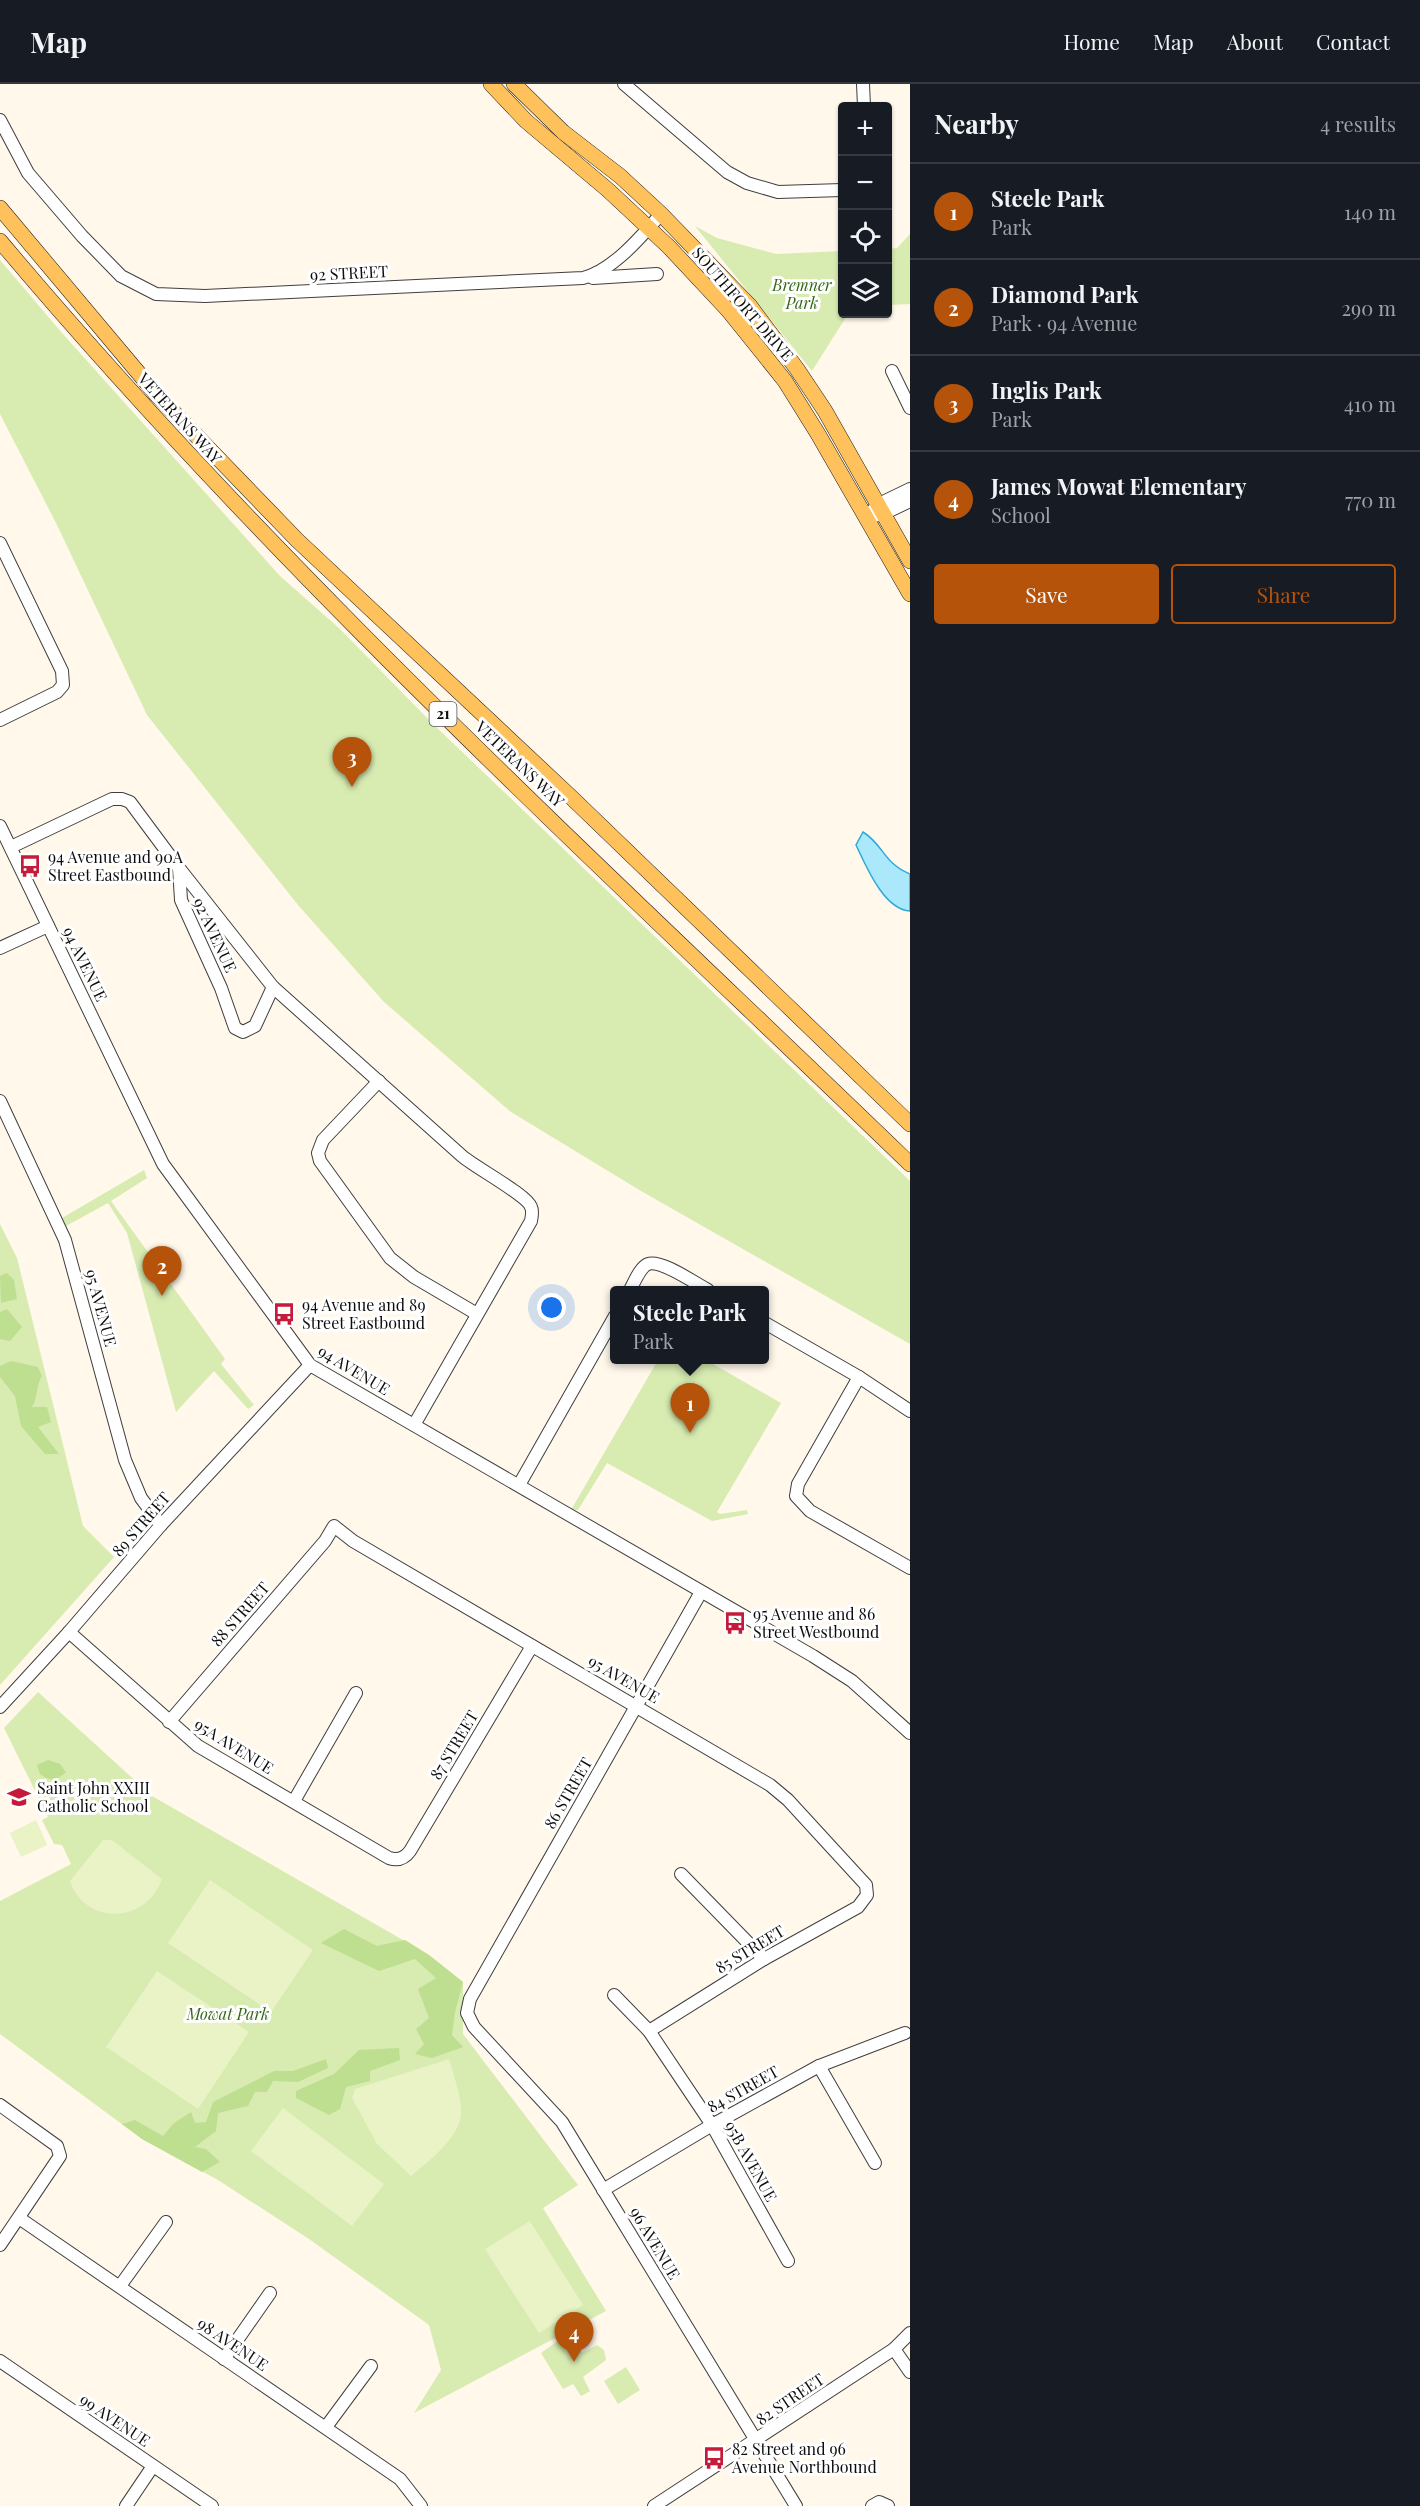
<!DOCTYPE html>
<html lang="en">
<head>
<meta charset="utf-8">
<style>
  body { margin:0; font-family:"Playfair Display",serif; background:#20242c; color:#f1f3f6 }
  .controls { position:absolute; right:18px; top:18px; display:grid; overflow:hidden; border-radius:6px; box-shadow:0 2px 4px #0004 }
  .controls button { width:54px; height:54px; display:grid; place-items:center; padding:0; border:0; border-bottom:2px solid #363941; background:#171b24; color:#f1f3f6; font:30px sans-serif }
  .you { position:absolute; left:552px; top:1224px; width:21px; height:21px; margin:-15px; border:4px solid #fff; border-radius:50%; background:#1a73e8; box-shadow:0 0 0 9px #1a73e833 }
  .badge { display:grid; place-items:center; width:39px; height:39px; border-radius:50%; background:#b45309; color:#fff; font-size:20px; font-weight:700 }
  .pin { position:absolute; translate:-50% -50px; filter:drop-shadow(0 2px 3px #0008) }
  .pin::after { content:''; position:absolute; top:32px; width:21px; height:18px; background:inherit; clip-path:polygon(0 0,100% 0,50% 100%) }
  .popup { position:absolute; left:610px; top:1202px; width:159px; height:78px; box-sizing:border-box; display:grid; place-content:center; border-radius:6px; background:#171b24; filter:drop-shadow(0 2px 4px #0005); font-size:20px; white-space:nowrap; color:#9ea1a6 }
  .popup b { font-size:22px; color:#f1f3f6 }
  .popup::after { content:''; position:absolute; left:50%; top:100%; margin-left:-12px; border:12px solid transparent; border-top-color:#171b24 }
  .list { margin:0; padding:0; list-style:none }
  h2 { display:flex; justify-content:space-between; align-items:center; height:78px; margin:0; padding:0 24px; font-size:26px }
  h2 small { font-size:20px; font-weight:400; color:#9ea1a6 }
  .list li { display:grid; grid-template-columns:39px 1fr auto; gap:18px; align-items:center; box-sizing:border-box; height:96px; padding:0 24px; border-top:2px solid #363941 }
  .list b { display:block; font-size:22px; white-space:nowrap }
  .list p { margin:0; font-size:20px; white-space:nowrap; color:#9ea1a6 }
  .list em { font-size:20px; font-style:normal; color:#9ea1a6 }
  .actions { display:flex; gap:12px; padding:18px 24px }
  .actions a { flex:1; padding:14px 0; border:2px solid #b45309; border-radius:6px; text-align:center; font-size:21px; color:#b45309 }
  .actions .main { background:#b45309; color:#fff }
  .icon { flex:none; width:33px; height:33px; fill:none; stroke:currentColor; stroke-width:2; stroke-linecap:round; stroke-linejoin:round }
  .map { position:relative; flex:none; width:910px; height:2422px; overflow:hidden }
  header { display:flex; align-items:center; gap:36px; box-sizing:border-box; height:84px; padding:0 30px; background:#171b24; border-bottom:2px solid #363941 }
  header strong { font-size:28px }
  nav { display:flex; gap:33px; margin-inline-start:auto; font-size:21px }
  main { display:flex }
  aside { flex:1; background:#171b24 }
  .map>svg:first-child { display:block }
</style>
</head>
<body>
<header>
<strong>Map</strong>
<nav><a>Home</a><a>Map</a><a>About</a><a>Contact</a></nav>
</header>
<main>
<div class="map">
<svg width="910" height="2422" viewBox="0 0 910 2422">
  <rect width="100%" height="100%" fill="#fff8eb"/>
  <g fill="#d8ecb2">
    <polygon points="695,142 717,154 776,170 842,167 842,230 848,230 812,287"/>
    <polygon points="910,150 910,220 888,221 888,165 897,164"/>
    <polygon points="0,176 62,249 280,492 339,544 433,640 910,1097 910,1260 641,1107 511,1028 384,918 298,821 147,631 57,441 0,330"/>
    <polygon points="144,1086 147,1094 111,1117 225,1275 221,1280 254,1321 248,1325 214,1287 176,1328 127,1149 108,1119 66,1142 62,1134"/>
    <polygon points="0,1140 17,1174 83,1442 114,1473 0,1601"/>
    <polygon points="658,1276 706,1276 781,1319 717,1428 720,1430 747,1426 748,1430 712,1437 607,1379 578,1426 571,1426"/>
    <polygon points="38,1608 152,1712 429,1871 463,1898 463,1950 578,2101 543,2124 606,2227 414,2329 441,2286 429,2241 309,2155 218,2096 142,2055 0,1950 0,1817 71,1780 62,1761 54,1760 42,1736 48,1733 4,1644"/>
    <polygon points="569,2249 582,2269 597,2261 604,2266 606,2276 583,2293 590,2307 581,2312 573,2300 563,2305 541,2269"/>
    <polygon points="626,2283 640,2306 618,2320 604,2297"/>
  </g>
  <g fill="#bede90">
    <polygon points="7,1189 14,1196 17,1215 1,1219 0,1192"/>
    <polygon points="7,1225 22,1243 10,1257 0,1255 0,1228"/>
    <path d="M11 1277 38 1283 42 1292C36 1301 38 1313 32 1323H47L51 1338 38 1343 59 1370H45L21 1342 15 1312 0 1293V1282Z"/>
    <path d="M48 1676 60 1680 66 1688C56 1697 51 1698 40 1690L37 1681Z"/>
    <polygon points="344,1845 377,1862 405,1856 429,1871 463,1898 455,1928 452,1951 463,1963 432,1974 415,1970 424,1960 416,1945 429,1934 418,1905 436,1894 415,1875 379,1887 321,1859"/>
    <polygon points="399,1964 400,1976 370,1987 370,1997 346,2003 340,2025 329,2031 296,2014 296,2007 334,1990 359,1966"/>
    <polygon points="326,1975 328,1984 298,1998 273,1997 267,2008 255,2008 248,2022 218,2029 216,2047 195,2063 206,2065 220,2078 202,2088 142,2055 122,2040 135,2036 163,2052 174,2039 191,2028 195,2039 206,2038 213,2018 274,1987 293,1987"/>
  </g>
  <g fill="#e9f3c5">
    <polygon points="36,1736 47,1761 21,1773 10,1749"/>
    <path d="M103 1756H112L162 1795C147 1839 86 1843 70 1797Z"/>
    <polygon points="210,1796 313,1866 271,1928 168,1859"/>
    <polygon points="157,1887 249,1948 198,2025 106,1963"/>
    <path d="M449 1975C453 1990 463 2016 461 2031 457 2056 429 2077 411 2092L377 2060 352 2014 355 2005Z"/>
    <polygon points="283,2024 384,2100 352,2142 251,2067"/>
    <polygon points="530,2137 583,2221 539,2249 485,2165"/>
  </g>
  <path fill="#ace8fb" stroke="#2dabd7" stroke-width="1.5" d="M863 748C884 761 883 779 910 790V827C884 826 866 782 856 761Z"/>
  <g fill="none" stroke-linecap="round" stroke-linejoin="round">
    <g stroke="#3f3f3f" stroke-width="14">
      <g id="minor">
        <polyline points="624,0 727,88 747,99 778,108 842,106"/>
        <polyline points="863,0 864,22"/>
        <path d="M0 36 28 89 82 152 121 192 156 210 205 212 583 194C612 187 641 153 661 130"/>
        <polyline points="593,194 657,190"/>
        <polyline points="892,287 910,324"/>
        <polyline points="872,427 879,420 910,405"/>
        <polyline points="875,432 883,430 910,417"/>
        <polyline points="0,459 62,587 63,601 57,608 0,636"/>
        <polyline points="0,742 163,1080 310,1281 813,1572 852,1597 910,1649"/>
        <path d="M11 763 112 715H122L130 718 179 784 273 903 462 1072C476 1084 527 1111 531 1123 533 1127 532 1132 531 1137L414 1341"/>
        <polyline points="179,784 181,816 221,904 235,944 243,948 255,942 273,903"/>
        <polyline points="0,864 48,842"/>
        <polyline points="379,997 323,1056 318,1069 320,1077 390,1174 414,1193 477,1230"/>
        <polyline points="0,1017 65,1156 125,1376 141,1414 161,1441"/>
        <path d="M630 1206C634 1199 640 1183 648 1180 661 1175 696 1200 708 1206"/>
        <polyline points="765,1239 859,1293 910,1327"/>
        <polyline points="859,1293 798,1400 796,1412 810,1427 910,1484"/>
        <polyline points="519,1401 615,1232"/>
        <polyline points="701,1508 470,1915 467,1929 474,1943 562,2038 796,2422"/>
        <path d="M69 1548 198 1662 389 1774C398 1777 405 1774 410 1767L532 1562"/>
        <polyline points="0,1623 69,1548 161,1441 310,1281"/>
        <polyline points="169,1638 325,1457 334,1442 353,1457 770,1701 788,1716 866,1801 867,1811 858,1823 764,1875 649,1947"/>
        <polyline points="294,1717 356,1609"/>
        <polyline points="681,1790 764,1875"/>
        <polyline points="614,1911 649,1947 712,2041 788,2177"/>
        <polyline points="819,1982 875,2079"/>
        <polyline points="0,2021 57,2062 60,2072 0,2161"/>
        <polyline points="603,2106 712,2041 819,1982 905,1949"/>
        <polyline points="19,2134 400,2395 421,2422"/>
        <polyline points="120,2202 166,2138"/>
        <polyline points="894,2265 910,2288"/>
        <polyline points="224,2275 270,2209"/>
        <polyline points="0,2277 212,2422"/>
        <polyline points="326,2343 371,2282"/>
        <polyline points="126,2422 153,2382"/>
        <polyline points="654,2422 894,2265 910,2249"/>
        <polyline points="872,2422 879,2418 888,2422"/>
      </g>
    </g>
    <g stroke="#1d1d1d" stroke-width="16">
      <g id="major">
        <polyline points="491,0 526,37 608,106 669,163 728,226 785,297 818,350 910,510"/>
        <polyline points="514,0 563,48 620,92 661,130 750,222 797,285 825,327 910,477"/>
        <polyline points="0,124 157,311 297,456 572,714 910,1040"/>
        <path d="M0 157C278 488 599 780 910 1080"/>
      </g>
    </g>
    <use href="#minor" stroke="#fff" stroke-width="12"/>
    <use href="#major" stroke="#ffc15b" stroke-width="15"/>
  </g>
  <defs>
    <g id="bus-bare" transform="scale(1.8)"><path d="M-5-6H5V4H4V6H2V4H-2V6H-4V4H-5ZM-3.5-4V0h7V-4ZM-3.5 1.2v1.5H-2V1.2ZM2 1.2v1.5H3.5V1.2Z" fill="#c61a3a" stroke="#fff" stroke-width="2.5" paint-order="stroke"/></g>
    <g id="school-bare" transform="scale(1.8)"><path d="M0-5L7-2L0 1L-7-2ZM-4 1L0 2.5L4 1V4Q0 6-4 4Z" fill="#c61a3a" stroke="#fff" stroke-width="2.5" paint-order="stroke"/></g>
  </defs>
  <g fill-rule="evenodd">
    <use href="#bus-bare" x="30" y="782"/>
    <use href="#bus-bare" x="284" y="1230"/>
    <use href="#bus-bare" x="735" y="1539"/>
    <use href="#school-bare" x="19" y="1713"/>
    <use href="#bus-bare" x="714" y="2374"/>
  </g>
  <g text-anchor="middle" stroke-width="6" stroke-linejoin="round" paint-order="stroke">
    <rect fill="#fff" stroke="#555" stroke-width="1.5" x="429.5" y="618" width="27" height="24" rx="4.5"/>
    <g font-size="15" font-weight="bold" fill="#0c0c0c">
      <text x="443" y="635">21</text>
    </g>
    <g font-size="16" fill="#0c0c0c" stroke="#fff">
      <text transform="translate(349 189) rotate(-3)" y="6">92 STREET</text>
      <text transform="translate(743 220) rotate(49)" y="6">SOUTHFORT DRIVE</text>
      <text transform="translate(180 334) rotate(48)" y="6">VETERANS WAY</text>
      <text transform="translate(520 680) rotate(44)" y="6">VETERANS WAY</text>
      <text transform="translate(215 851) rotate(65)" y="6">92 AVENUE</text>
      <text transform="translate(85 880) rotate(64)" y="6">94 AVENUE</text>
      <text transform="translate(101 1224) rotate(75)" y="6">95 AVENUE</text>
      <text transform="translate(354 1286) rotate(31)" y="6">94 AVENUE</text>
      <text transform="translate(141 1440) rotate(-49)" y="6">89 STREET</text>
      <text transform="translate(240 1530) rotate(-49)" y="6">88 STREET</text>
      <text transform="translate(624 1595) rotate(30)" y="6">95 AVENUE</text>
      <text transform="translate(454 1661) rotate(-59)" y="6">87 STREET</text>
      <text transform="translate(234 1662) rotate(32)" y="6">95A AVENUE</text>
      <text transform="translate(568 1709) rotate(-60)" y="6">86 STREET</text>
      <text transform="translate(750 1865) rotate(-31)" y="6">85 STREET</text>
      <text transform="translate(743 2005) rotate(-29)" y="6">84 STREET</text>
      <text transform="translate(751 2077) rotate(61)" y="6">95B AVENUE</text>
      <text transform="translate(655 2159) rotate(59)" y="6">96 AVENUE</text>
      <text transform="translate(233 2260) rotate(34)" y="6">98 AVENUE</text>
      <text transform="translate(790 2315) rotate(-34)" y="6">82 STREET</text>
      <text transform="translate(115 2336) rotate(34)" y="6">99 AVENUE</text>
    </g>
    <g font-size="16" font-style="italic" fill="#346818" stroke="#fff">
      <text x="802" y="207">Bremner<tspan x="802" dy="18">Park</tspan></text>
      <text x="228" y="1936">Mowat Park</text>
    </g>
    <g font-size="16" fill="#0c0c0c" stroke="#fff" text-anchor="start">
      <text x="48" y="779">94 Avenue and 90A<tspan x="48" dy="18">Street Eastbound</tspan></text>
      <text x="302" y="1227">94 Avenue and 89<tspan x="302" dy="18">Street Eastbound</tspan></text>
      <text x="753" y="1536">95 Avenue and 86<tspan x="753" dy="18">Street Westbound</tspan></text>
      <text x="37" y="1710">Saint John XXIII<tspan x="37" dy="18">Catholic School</tspan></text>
      <text x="732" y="2371">82 Street and 96<tspan x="732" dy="18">Avenue Northbound</tspan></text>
    </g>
  </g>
</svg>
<div class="controls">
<button>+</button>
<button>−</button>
<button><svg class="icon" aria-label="locate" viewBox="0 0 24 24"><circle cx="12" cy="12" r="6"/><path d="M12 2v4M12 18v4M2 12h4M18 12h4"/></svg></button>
<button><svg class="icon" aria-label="layers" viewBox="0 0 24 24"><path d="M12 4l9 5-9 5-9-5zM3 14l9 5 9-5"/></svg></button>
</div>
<div class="you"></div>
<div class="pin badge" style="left:690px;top:1349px">1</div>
<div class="popup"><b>Steele Park</b>Park</div>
<div class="pin badge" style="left:162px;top:1212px">2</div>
<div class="pin badge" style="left:352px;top:703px">3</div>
<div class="pin badge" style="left:574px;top:2278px">4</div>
</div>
<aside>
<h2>Nearby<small>4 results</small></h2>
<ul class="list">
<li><span class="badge">1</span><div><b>Steele Park</b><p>Park</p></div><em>140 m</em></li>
<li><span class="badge">2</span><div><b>Diamond Park</b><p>Park · 94 Avenue</p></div><em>290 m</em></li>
<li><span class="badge">3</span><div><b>Inglis Park</b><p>Park</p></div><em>410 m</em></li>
<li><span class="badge">4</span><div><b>James Mowat Elementary</b><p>School</p></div><em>770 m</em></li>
</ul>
<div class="actions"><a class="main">Save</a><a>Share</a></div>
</aside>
</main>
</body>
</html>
